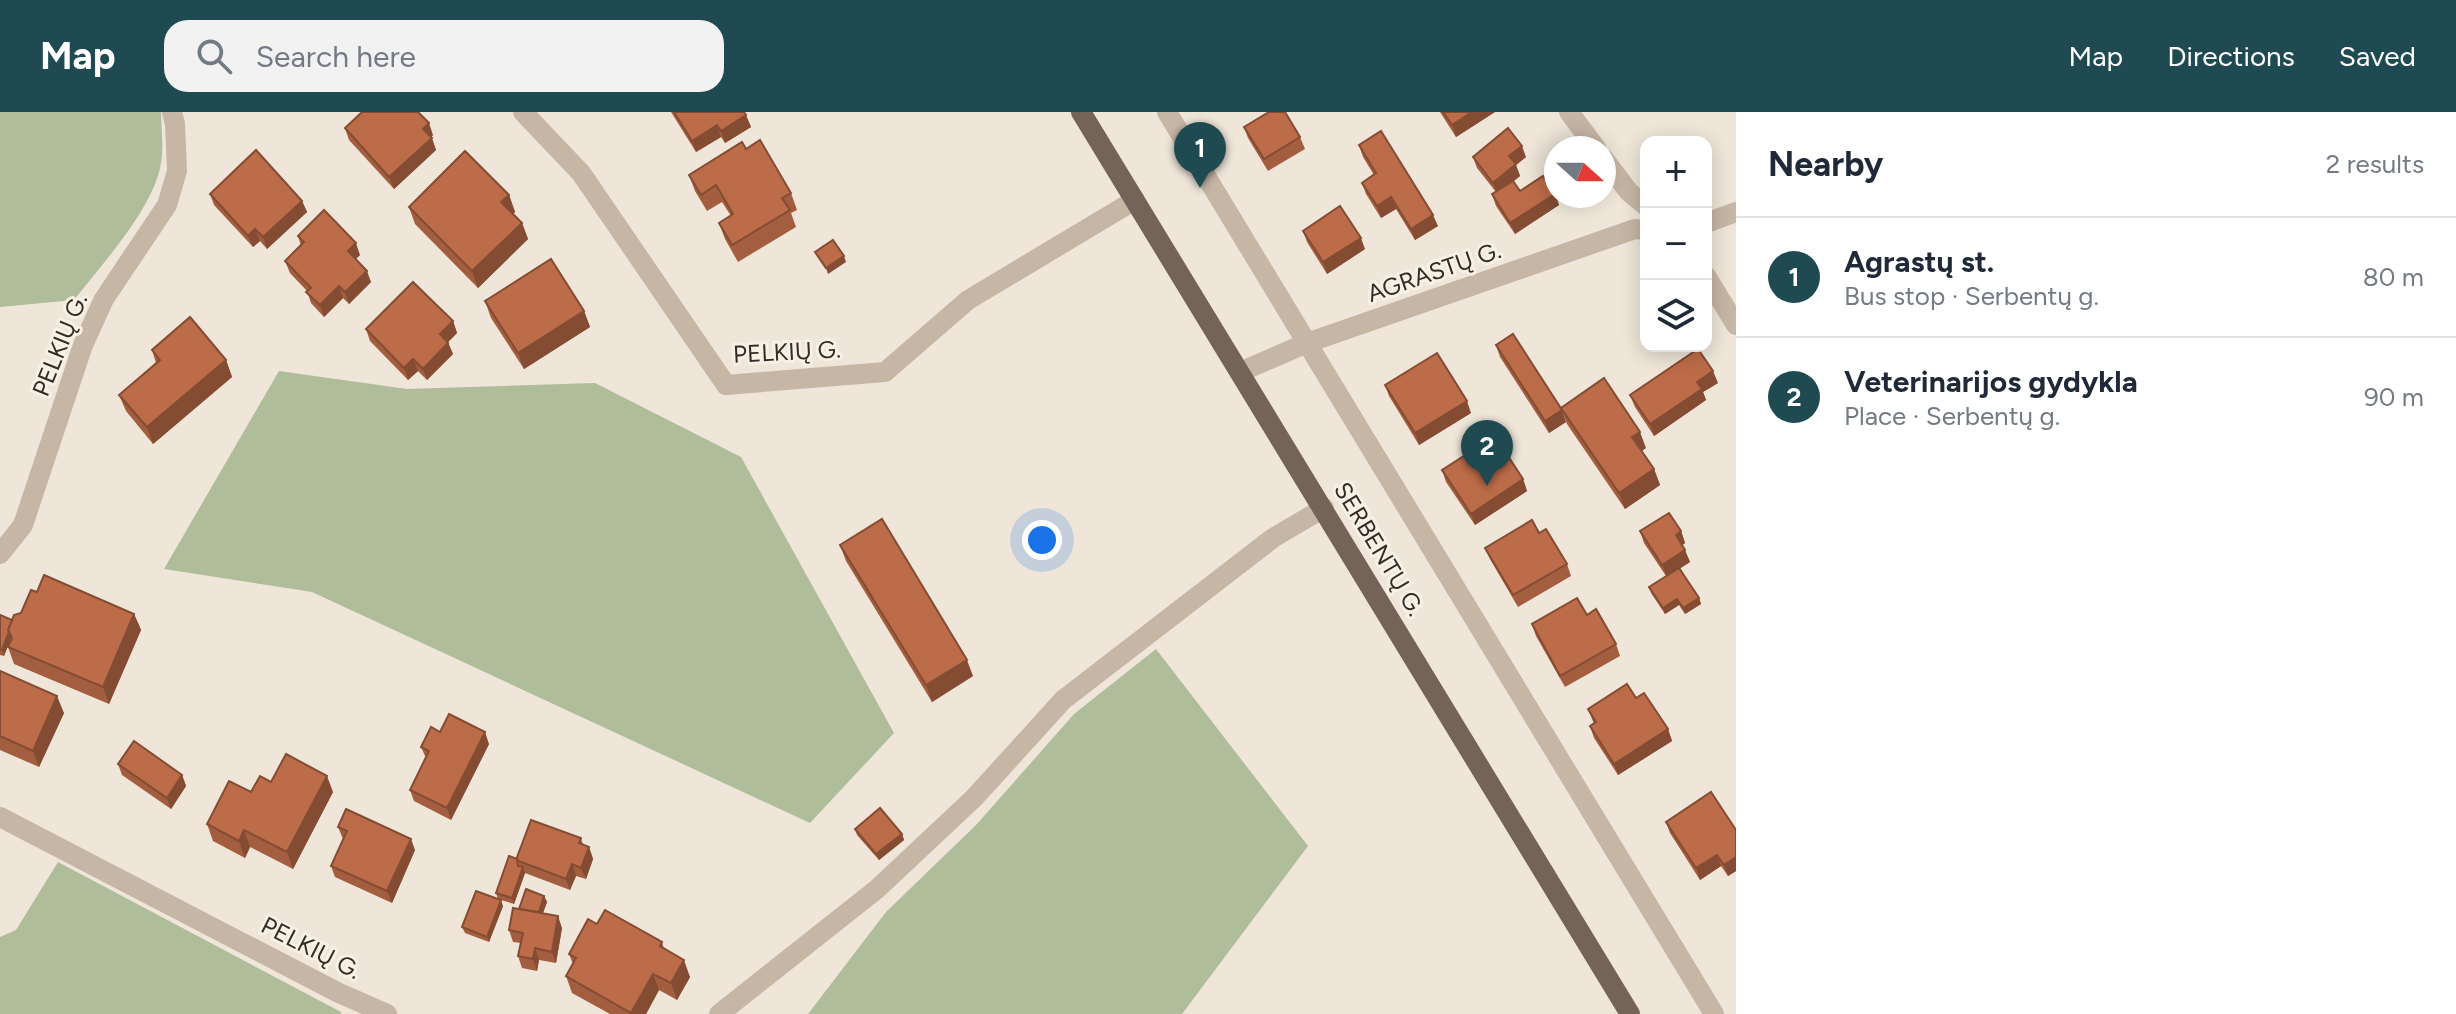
<!DOCTYPE html>
<html lang="en">
<head>
<meta charset="utf-8">
<style>
  body { margin:0; font-family:Figtree,sans-serif; background:#f2f2f3; color:#1f2937 }
  .controls { position:absolute; right:24px; top:24px; display:grid; overflow:hidden; border-radius:16px; box-shadow:0 4px 20px #0003 }
  .controls button { width:72px; height:72px; display:grid; place-items:center; padding:0; border:0; border-bottom:2px solid #e0e1e3; background:#fff; color:#1f2937; font:40px sans-serif }
  .compass { position:absolute; left:1544px; top:24px; width:72px; height:72px; border-radius:50%; background:#fff; box-shadow:0 4px 20px #0003; rotate:111deg }
  .you { position:absolute; left:1042px; top:428px; width:28px; height:28px; margin:-20px; border:6px solid #fff; border-radius:50%; background:#1a73e8; box-shadow:0 0 0 12px #1a73e833 }
  .badge { display:grid; place-items:center; width:52px; height:52px; border-radius:50%; background:#1f4a51; color:#fff; font-size:26px; font-weight:700 }
  .pin { position:absolute; translate:-50% -66px; filter:drop-shadow(0 2px 4px #0008) }
  .pin::after { content:''; position:absolute; top:42px; width:28px; height:24px; background:inherit; clip-path:polygon(0 0,100% 0,50% 100%) }
  .list { margin:0; padding:0; list-style:none }
  h2 { display:flex; justify-content:space-between; align-items:center; height:104px; margin:0; padding:0 32px; font-size:34px }
  h2 small { font-size:26px; font-weight:400; color:#747a83 }
  .list li { display:grid; grid-template-columns:52px 1fr auto; gap:24px; align-items:center; box-sizing:border-box; height:120px; padding:0 32px; border-top:2px solid #e0e1e3 }
  .list b { display:block; font-size:30px; white-space:nowrap }
  .list p { margin:0; font-size:26px; white-space:nowrap; color:#747a83 }
  .list em { font-size:26px; font-style:normal; color:#747a83 }
  .icon { flex:none; width:44px; height:44px; fill:none; stroke:currentColor; stroke-width:2; stroke-linecap:round; stroke-linejoin:round }
  .map { position:relative; flex:none; width:1736px; height:902px; overflow:hidden }
  header { display:flex; align-items:center; gap:48px; box-sizing:border-box; height:112px; padding:0 40px; background:#1f4a51; color:#fff }
  header strong { font-size:38px }
  nav { display:flex; gap:44px; margin-inline-start:auto; font-size:28px }
  .search { width:560px; height:72px; background:#f2f2f3; display:flex; align-items:center; gap:20px; box-sizing:border-box; padding:0 28px; border-radius:24px; color:#747a83; font-size:30px }
  main { display:flex }
  aside { flex:1; background:#fff }
  .map>svg:first-child { display:block }
</style>
</head>
<body>
<header>
<strong>Map</strong>
<div class="search"><svg class="icon" aria-label="search" viewBox="0 0 24 24"><circle cx="10" cy="10" r="6"/><path d="M15 15l6 6"/></svg>Search here</div>
<nav><a>Map</a><a>Directions</a><a>Saved</a></nav>
</header>
<main>
<div class="map">
<svg width="1736" height="902" viewBox="0 0 1736 902">
  <rect width="100%" height="100%" fill="#efe6d9"/>
  <g fill="#afbd9a">
    <path d="M0 0H161C161 16 164 35 161 51 154 96 102 152 74 188L0 195Z"/>
    <polygon points="279,259 407,277 595,271 741,345 894,621 810,711 312,480 164,457"/>
    <polygon points="1156,537 1308,734 1182,902 808,902 886,800 977,712 1074,602"/>
    <polygon points="58,750 341,900 341,902 0,902 0,825 16,818"/>
  </g>
  <g fill="none" stroke-linecap="round" stroke-linejoin="round">
    <g stroke="#c6b6a6" stroke-width="20">
      <polyline points="523,0 581,61 726,273 885,260 968,188 1135,88"/>
      <polyline points="1167,0 1714,902"/>
      <polyline points="1569,0 1596,36"/>
      <polyline points="1604,47 1629,80 1646,94"/>
      <polyline points="1706,111 1736,100"/>
      <polyline points="1706,164 1736,213"/>
      <polyline points="1240,260 1307,231 1635,117 1646,118"/>
      <polyline points="0,442 23,413 83,233 104,187 167,93 177,59 175,12 172,0"/>
      <polyline points="0,705 339,881 387,902"/>
      <polyline points="719,902 877,777 974,686 1063,588 1273,426 1324,396"/>
    </g>
    <polyline stroke="#746358" stroke-width="20" points="1081,0 1630,902"/>
  </g>
  <g fill="#a35d3f">
    <polygon points="671,0 744,0 751,15 725,31 721,25 696,40"/>
    <polygon points="1440,0 1495,0 1456,25"/>
    <polygon points="1244,15 1300,25 1305,37 1268,59 1248,26"/>
    <polygon points="345,16 433,23 431,25 436,38 394,77 349,28"/>
    <polygon points="1359,33 1438,114 1415,128 1396,97 1381,106 1366,82 1362,71 1374,63 1363,45"/>
    <polygon points="746,37 791,81 797,98 791,101 796,115 738,150 725,127 719,111 731,104 722,90 707,99 695,79 689,63"/>
    <polygon points="1473,45 1526,45 1516,53 1520,64 1514,69 1520,79 1555,82 1559,93 1515,122 1496,94 1492,82 1496,80 1477,56"/>
    <polygon points="210,82 302,89 307,100 267,137 260,129 253,135 214,93"/>
    <polygon points="509,83 515,100 513,102 522,111 528,127 478,176 415,112 409,95"/>
    <polygon points="1303,119 1365,137 1327,162 1307,130"/>
    <polygon points="298,124 360,143 356,147 371,170 349,192 343,186 324,205 311,191 307,179 290,161 285,149 301,134"/>
    <polygon points="485,189 584,199 590,215 524,257 491,206"/>
    <polygon points="453,209 457,221 448,230 453,242 427,268 418,259 408,268 370,229 366,217"/>
    <polygon points="1496,233 1566,310 1549,321 1500,245"/>
    <polygon points="152,238 226,248 232,265 153,332 126,299 119,283 156,251"/>
    <polygon points="1718,271 1703,280 1706,288 1654,324 1635,295 1630,283"/>
    <polygon points="1385,273 1471,301 1419,333 1389,284"/>
    <polygon points="1561,296 1646,336 1642,339 1654,357 1660,373 1625,397 1567,312"/>
    <polygon points="1442,358 1523,367 1527,379 1475,413 1446,370"/>
    <polygon points="1640,419 1681,419 1685,431 1682,433 1690,450 1680,456 1699,486 1701,492 1685,502 1679,493 1665,502 1651,481 1649,475 1666,464 1644,431"/>
    <polygon points="1539,421 1567,452 1571,464 1518,495 1490,447 1485,436"/>
    <polygon points="840,433 973,564 932,590 846,449"/>
    <polygon points="37,480 134,502 141,518 109,592 14,552 8,535 11,526 4,544 0,543 0,503 12,508 21,501"/>
    <polygon points="1587,503 1616,532 1620,544 1565,575 1536,524 1532,512"/>
    <polygon points="0,559 64,601 39,655 0,638"/>
    <polygon points="1636,586 1668,617 1672,629 1618,663 1594,626 1590,614 1594,612 1588,597"/>
    <polygon points="440,620 489,632 451,708 414,689 410,678 426,646 421,635"/>
    <polygon points="118,652 182,663 186,674 171,697 122,663"/>
    <polygon points="271,670 333,680 293,757 250,735 245,746 213,729 207,712 251,680"/>
    <polygon points="1666,710 1736,718 1736,759 1728,764 1721,754 1700,768 1670,721"/>
    <polygon points="338,715 415,738 392,791 335,765 331,754 343,727"/>
    <polygon points="855,717 902,722 904,728 879,748 857,723"/>
    <polygon points="581,726 583,733 589,735 593,747 586,767 576,764 570,778 525,761 514,792 498,787 496,781 517,747"/>
    <polygon points="544,784 547,790 543,801 562,816 556,851 539,848 537,859 522,856 518,844 521,831 513,830 509,818"/>
    <polygon points="503,794 489,830 465,821 462,815"/>
    <polygon points="597,812 662,830 664,837 690,865 677,888 659,878 646,902 610,902 572,881 566,864 573,852 569,842"/>
  </g>
  <g fill="#844c33">
    <polygon points="1472,0 1495,0 1456,25 1452,13"/>
    <polygon points="746,3 751,15 725,31 721,19"/>
    <polygon points="429,11 433,23 427,28 423,17"/>
    <polygon points="717,13 721,25 696,40 692,29"/>
    <polygon points="432,26 436,38 394,77 389,65"/>
    <polygon points="1522,34 1526,45 1516,53 1520,64 1497,82 1493,71 1509,44"/>
    <polygon points="1555,82 1559,93 1515,122 1510,111"/>
    <polygon points="509,83 515,100 507,107 501,90"/>
    <polygon points="1391,85 1396,97 1381,106 1377,94"/>
    <polygon points="302,89 307,100 267,137 263,125"/>
    <polygon points="1433,103 1438,114 1415,128 1411,117"/>
    <polygon points="522,111 528,127 478,176 472,159"/>
    <polygon points="255,117 260,129 253,135 248,124"/>
    <polygon points="1361,126 1365,137 1327,162 1323,150"/>
    <polygon points="356,131 360,143 352,150 348,139"/>
    <polygon points="844,144 846,150 828,162 826,156"/>
    <polygon points="367,159 371,170 349,192 345,180"/>
    <polygon points="339,174 343,186 324,205 320,193"/>
    <polygon points="584,199 590,215 524,257 518,241"/>
    <polygon points="453,209 457,221 444,234 440,222"/>
    <polygon points="448,231 453,242 427,268 423,257"/>
    <polygon points="413,247 418,259 408,268 404,256"/>
    <polygon points="226,248 232,265 153,332 147,315"/>
    <polygon points="1713,259 1718,271 1703,280 1706,288 1654,324 1650,312 1697,270"/>
    <polygon points="1467,289 1471,301 1419,333 1415,321"/>
    <polygon points="1562,298 1566,310 1549,321 1545,309"/>
    <polygon points="1640,320 1646,336 1638,341 1632,325"/>
    <polygon points="1654,357 1660,373 1625,397 1619,381"/>
    <polygon points="1523,367 1527,379 1475,413 1471,402"/>
    <polygon points="1681,419 1685,431 1680,435 1676,423"/>
    <polygon points="1685,438 1690,450 1667,465 1662,453"/>
    <polygon points="1699,486 1701,492 1685,502 1683,496"/>
    <polygon points="1677,487 1679,493 1665,502 1663,496"/>
    <polygon points="134,502 141,518 109,592 103,575"/>
    <polygon points="9,520 11,526 4,544 2,538"/>
    <polygon points="967,548 973,564 932,590 926,573"/>
    <polygon points="57,584 64,601 39,655 33,639"/>
    <polygon points="1668,617 1672,629 1618,663 1614,652"/>
    <polygon points="485,620 489,632 451,708 447,696"/>
    <polygon points="182,663 186,674 171,697 167,686"/>
    <polygon points="327,664 333,680 293,757 287,740"/>
    <polygon points="244,718 250,735 245,746 239,729"/>
    <polygon points="902,722 904,728 879,748 876,742"/>
    <polygon points="411,727 415,738 392,791 387,779"/>
    <polygon points="589,735 593,747 586,767 581,756"/>
    <polygon points="1717,743 1721,754 1700,768 1696,756"/>
    <polygon points="1736,745 1736,759 1728,764 1724,753"/>
    <polygon points="572,752 576,764 570,778 566,767"/>
    <polygon points="523,755 525,761 514,792 512,786"/>
    <polygon points="544,784 547,790 540,809 538,803"/>
    <polygon points="501,788 503,794 489,830 487,825"/>
    <polygon points="558,804 562,816 556,851 552,840"/>
    <polygon points="535,836 539,848 537,859 533,847"/>
    <polygon points="684,848 690,865 677,888 671,871"/>
    <polygon points="653,862 659,878 646,902 632,902 631,901"/>
  </g>
  <g fill="#bd6c49" stroke="#844c33" stroke-width="2">
    <polygon points="362,0 418,0 429,11 423,17 432,26 389,65 345,16"/>
    <polygon points="674,0 744,0 746,3 721,19 717,13 692,29"/>
    <polygon points="1269,0 1285,0 1300,25 1264,47 1244,15"/>
    <polygon points="1443,0 1472,0 1452,13"/>
    <polygon points="1508,16 1522,34 1509,44 1516,52 1493,71 1473,45"/>
    <polygon points="1381,19 1433,103 1411,117 1391,85 1377,94 1362,71 1376,61 1359,33"/>
    <polygon points="760,28 791,81 782,86 790,98 732,133 719,111 733,102 716,73 701,83 689,63 742,30 746,37"/>
    <polygon points="256,38 302,89 263,125 255,117 248,124 210,82"/>
    <polygon points="465,39 509,83 501,90 522,111 472,159 409,95"/>
    <polygon points="1543,64 1555,82 1510,111 1492,82 1513,69 1520,79"/>
    <polygon points="1340,94 1361,126 1323,150 1303,119"/>
    <polygon points="324,98 356,131 348,139 367,159 345,180 339,174 320,193 306,180 311,176 285,149 304,130 298,124"/>
    <polygon points="833,128 844,144 826,156 815,140"/>
    <polygon points="551,147 584,199 518,241 485,189"/>
    <polygon points="413,170 453,209 440,222 448,231 423,257 413,247 404,256 366,217"/>
    <polygon points="190,205 226,248 147,315 119,283 160,248 152,238"/>
    <polygon points="1513,222 1562,298 1545,309 1496,233"/>
    <polygon points="1698,237 1713,259 1697,270 1702,277 1650,312 1630,283"/>
    <polygon points="1437,241 1467,289 1415,321 1385,273"/>
    <polygon points="1604,266 1640,320 1632,325 1654,357 1619,381 1561,296"/>
    <polygon points="1495,324 1523,367 1471,402 1442,358"/>
    <polygon points="1669,401 1681,419 1676,423 1685,438 1662,453 1640,419"/>
    <polygon points="882,407 967,548 926,573 840,433"/>
    <polygon points="1532,408 1539,421 1546,417 1567,452 1513,483 1485,436"/>
    <polygon points="1679,456 1699,486 1683,496 1677,487 1663,496 1649,475"/>
    <polygon points="44,463 134,502 103,575 8,535 12,526 8,518 14,503 21,501 31,478 37,480"/>
    <polygon points="1577,486 1587,503 1596,497 1616,532 1560,564 1532,512"/>
    <polygon points="0,503 12,508 8,518 9,520 2,538 0,538"/>
    <polygon points="0,559 57,584 33,639 0,624"/>
    <polygon points="1627,572 1636,586 1644,581 1668,617 1614,652 1590,614 1596,610 1588,597"/>
    <polygon points="449,602 485,620 447,696 410,678 429,639 421,635 431,615 440,620"/>
    <polygon points="134,629 182,663 167,686 118,652"/>
    <polygon points="286,642 327,664 287,740 244,718 239,729 207,712 229,669 251,680 260,664 271,670"/>
    <polygon points="1711,680 1736,718 1736,745 1724,753 1717,743 1696,756 1666,710"/>
    <polygon points="880,696 902,722 876,742 855,717"/>
    <polygon points="346,697 411,727 387,779 331,754 347,719 338,715"/>
    <polygon points="531,708 581,726 579,731 589,735 581,756 572,752 566,767 516,748"/>
    <polygon points="509,744 517,747 518,754 523,755 512,786 496,781"/>
    <polygon points="526,777 544,784 539,800 519,797"/>
    <polygon points="476,779 501,788 487,825 462,815"/>
    <polygon points="513,796 558,804 552,840 535,836 533,847 518,844 523,821 509,818"/>
    <polygon points="605,798 662,830 660,834 684,848 671,871 653,862 631,901 566,864 576,846 569,842 588,807 597,812"/>
  </g>
  <g text-anchor="middle" stroke-width="6" stroke-linejoin="round" paint-order="stroke">
    <g font-size="24" fill="#332b26" stroke="#f7f0e5">
      <text transform="translate(1434 160) rotate(-19)" y="8">AGRASTŲ G.</text>
      <text transform="translate(60 233) rotate(-68)" y="8">PELKIŲ G.</text>
      <text transform="translate(787 240) rotate(-3)" y="8">PELKIŲ G.</text>
      <text transform="translate(1379 437) rotate(59)" y="8">SERBENTŲ G.</text>
      <text transform="translate(311 836) rotate(27)" y="8">PELKIŲ G.</text>
    </g>
  </g>
</svg>
<div class="controls">
<button>+</button>
<button>−</button>
<button><svg class="icon" aria-label="layers" viewBox="0 0 24 24"><path d="M12 4l9 5-9 5-9-5zM3 14l9 5 9-5"/></svg></button>
</div>
<svg class="compass" viewBox="-18 -18 36 36"><path d="M0-13l5 13h-10z" fill="#e53935"/><path d="M0 13l5-13h-10z" fill="#747a83"/></svg>
<div class="you"></div>
<div class="pin badge" style="left:1200px;top:76px">1</div>
<div class="pin badge" style="left:1487px;top:374px">2</div>
</div>
<aside>
<h2>Nearby<small>2 results</small></h2>
<ul class="list">
<li><span class="badge">1</span><div><b>Agrastų st.</b><p>Bus stop · Serbentų g.</p></div><em>80 m</em></li>
<li><span class="badge">2</span><div><b>Veterinarijos gydykla</b><p>Place · Serbentų g.</p></div><em>90 m</em></li>
</ul>
</aside>
</main>
</body>
</html>
